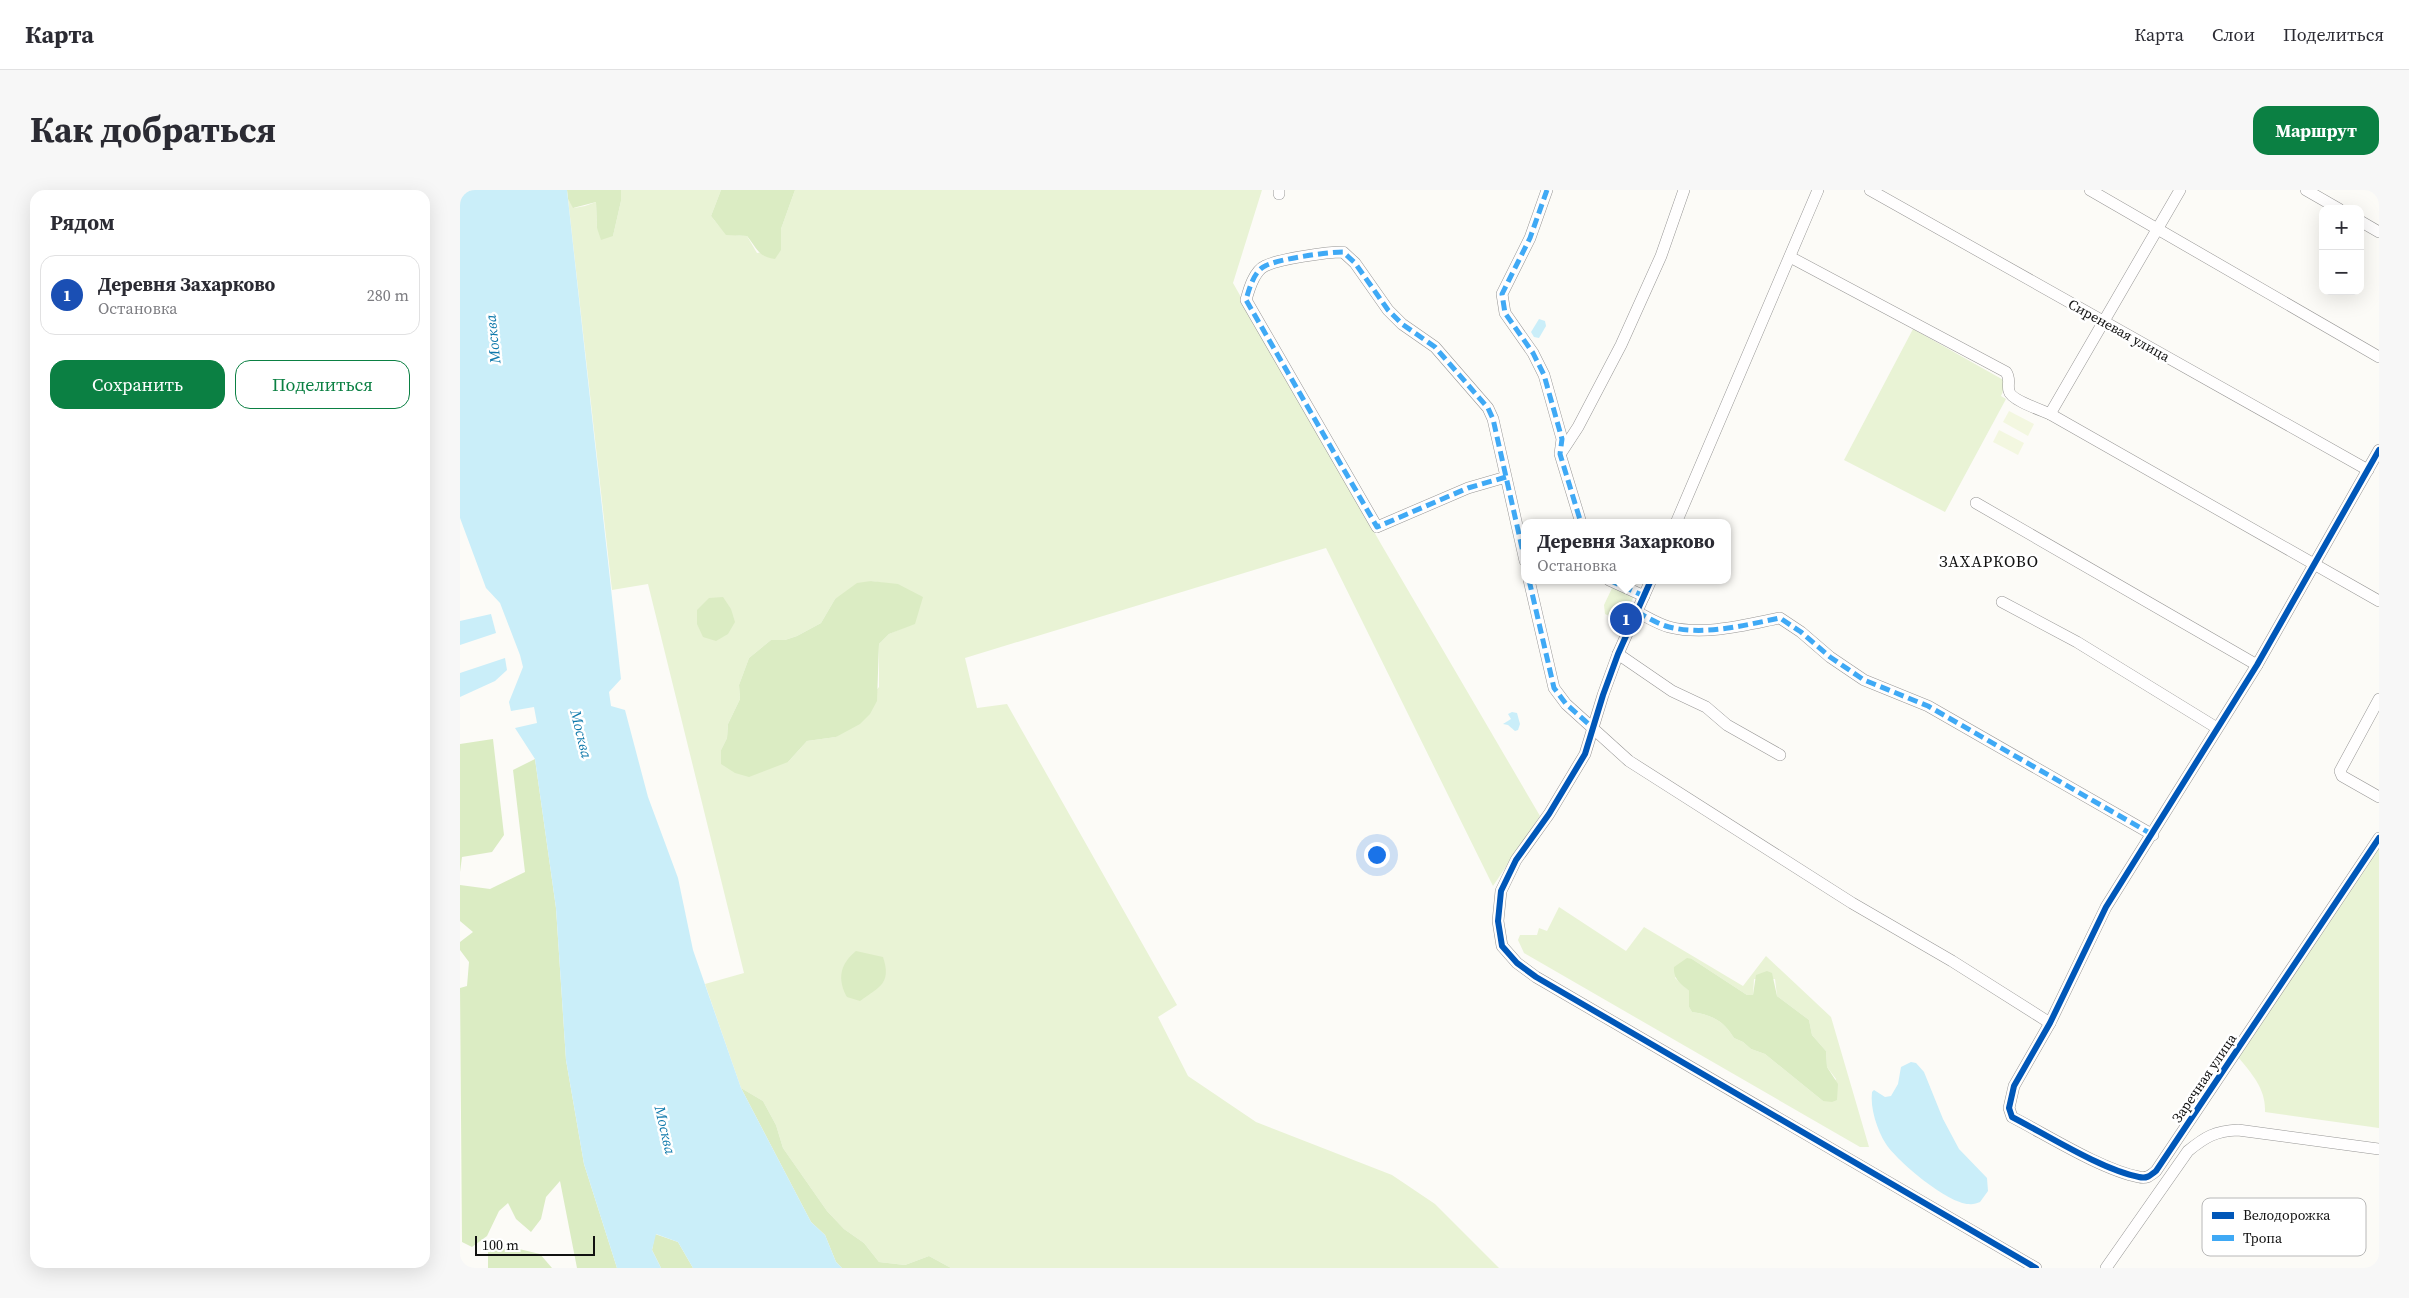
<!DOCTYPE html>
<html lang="ru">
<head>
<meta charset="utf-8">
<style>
  body { margin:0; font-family:"Source Serif 4",serif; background:#f7f7f7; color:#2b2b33 }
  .controls { position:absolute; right:15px; top:15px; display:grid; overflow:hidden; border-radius:10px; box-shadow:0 5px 20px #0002 }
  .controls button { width:45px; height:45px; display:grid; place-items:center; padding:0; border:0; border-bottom:1px solid #e1e1e2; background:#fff; color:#2b2b33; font:25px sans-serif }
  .scale { position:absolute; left:15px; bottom:12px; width:120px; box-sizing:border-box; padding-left:5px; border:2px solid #111; border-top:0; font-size:14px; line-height:18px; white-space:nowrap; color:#111; -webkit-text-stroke:4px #fff; paint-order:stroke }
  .you { position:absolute; left:916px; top:664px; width:18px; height:18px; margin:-12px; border:4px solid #fff; border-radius:50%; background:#1a73e8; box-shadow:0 0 0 8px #1a73e833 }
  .badge { display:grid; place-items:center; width:32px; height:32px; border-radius:50%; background:#0b8043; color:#fff; font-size:16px; font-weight:700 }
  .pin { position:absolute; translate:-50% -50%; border:2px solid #fff; box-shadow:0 1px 5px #0006 }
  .popup { position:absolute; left:1061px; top:329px; width:210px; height:65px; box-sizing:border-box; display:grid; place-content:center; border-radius:10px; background:#fff; filter:drop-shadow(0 1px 4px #0005); font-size:16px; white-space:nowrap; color:#7c7c81 }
  .popup b { font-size:19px; color:#2b2b33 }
  .popup::after { content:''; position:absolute; left:50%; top:100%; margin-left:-10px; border:10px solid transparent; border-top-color:#fff }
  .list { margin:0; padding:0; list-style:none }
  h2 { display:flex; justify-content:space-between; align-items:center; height:65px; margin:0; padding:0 20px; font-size:21px }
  h2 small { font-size:16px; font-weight:400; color:#7c7c81 }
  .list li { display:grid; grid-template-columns:32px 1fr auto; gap:15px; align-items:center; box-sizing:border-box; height:80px; margin:0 10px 10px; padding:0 10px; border:1px solid #e1e1e2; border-radius:15px }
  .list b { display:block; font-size:19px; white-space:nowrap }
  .list p { margin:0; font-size:16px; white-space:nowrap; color:#7c7c81 }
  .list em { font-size:16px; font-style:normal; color:#7c7c81 }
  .actions { display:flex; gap:10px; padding:15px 20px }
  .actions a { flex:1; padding:11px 0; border:1px solid #0b8043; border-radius:15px; text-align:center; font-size:18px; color:#0b8043 }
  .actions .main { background:#0b8043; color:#fff }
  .map { position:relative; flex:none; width:1919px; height:1078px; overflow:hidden; border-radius:15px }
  header { display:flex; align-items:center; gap:30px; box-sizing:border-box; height:70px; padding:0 25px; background:#fff; border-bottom:1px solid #e1e1e2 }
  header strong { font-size:24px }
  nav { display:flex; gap:28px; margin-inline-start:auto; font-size:18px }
  .intro { display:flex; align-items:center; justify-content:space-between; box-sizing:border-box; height:120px; padding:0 30px }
  h1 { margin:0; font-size:35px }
  .button { padding:12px 22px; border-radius:15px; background:#0b8043; color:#fff; font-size:18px; font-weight:700 }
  main { display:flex; gap:30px; padding:0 30px }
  aside { flex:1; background:#fff; border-radius:15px; box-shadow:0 5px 20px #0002 }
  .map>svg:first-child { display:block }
</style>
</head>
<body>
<header>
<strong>Карта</strong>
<nav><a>Карта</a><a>Слои</a><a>Поделиться</a></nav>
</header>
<div class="intro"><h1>Как добраться</h1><a class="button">Маршрут</a></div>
<main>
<aside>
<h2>Рядом<small></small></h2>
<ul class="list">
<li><span class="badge" style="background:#1a4fb4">1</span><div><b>Деревня Захарково</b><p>Остановка</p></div><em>280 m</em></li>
</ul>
<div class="actions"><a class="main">Сохранить</a><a>Поделиться</a></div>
</aside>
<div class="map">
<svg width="1919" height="1078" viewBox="0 0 1919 1078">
  <rect width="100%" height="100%" fill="#fcfbf7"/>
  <g fill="#e9f3d5" fill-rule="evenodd">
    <path d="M161 0H261L251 26C262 40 266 46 287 46L297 63 321 60V39L335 0H802L773 93 921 354 1080 626 1033 696 866 358 505 468 517 518 547 514 717 815 698 827 728 886 796 932 932 985 975 1014 1039 1078H491L469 1066 445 1075 419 1072 404 1053 384 1039 367 1021 323 958 316 935 303 911 281 898 245 794 284 783 188 394 152 400 108 9 114 18 125 16 136 12 137 38 153 46 161 11ZM411 391 424 393 455 433 429 444 419 454V497L376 547 347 551 328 572 261 560 267 548 268 534 280 509 279 495 289 468 311 450H325L337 446 361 433 375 409Z"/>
    <polygon points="1453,139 1547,192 1541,206 1546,209 1485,322 1384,270"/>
    <polygon points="1153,396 1174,406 1162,432 1145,424 1144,415"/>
    <path d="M1919 657V938L1805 922C1806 899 1792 884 1778 867Z"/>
    <path d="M1099 717 1166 761 1184 737 1283 796 1306 766 1371 827 1409 957H1400L1064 763 1058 750 1060 745H1077L1079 738 1087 741ZM1232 769 1287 805H1293L1294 789H1315L1317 806 1349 830 1352 845 1366 861 1367 877 1376 889 1363 911 1305 864 1291 859 1283 852 1274 848C1264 831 1252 825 1232 822L1229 817V801L1215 788Z"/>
  </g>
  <g fill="#dbecc3">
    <polygon points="107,0 161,0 161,11 153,46 141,50 137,38 136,12 113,18 108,9"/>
    <path d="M261 0H335L321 39V60L315 69C298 67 297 58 287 46L266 45 251 26Z"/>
    <polygon points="411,391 438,394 463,407 455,434 429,444 419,454 417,511 410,524 400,534 376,547 347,551 328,572 289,587 275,583 261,574 261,560 267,548 268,534 280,509 279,495 289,468 311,450 325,450 337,446 361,433 375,409 397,393"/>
    <polygon points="263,407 271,419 275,432 268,444 256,451 243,447 237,434 237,420 249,408"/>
    <polygon points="33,549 44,645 32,662 2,667 0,682 0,554"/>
    <polygon points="75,569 96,718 106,870 124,974 157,1078 117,1078 100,991 86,1007 81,1029 71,1042 56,1029 48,1013 39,1021 27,1046 12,1057 2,1052 0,798 7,796 9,772 0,760 0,752 13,742 0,731 0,695 30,699 65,682 53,580"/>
    <path d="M396 761 423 767C432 794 419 797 400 811L387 807C377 789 380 774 396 761Z"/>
    <path d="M1227 768 1232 769 1287 805H1293L1296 785 1307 781 1312 783 1317 806 1349 830 1352 845 1366 861 1367 877 1378 894 1377 910 1372 912 1363 911 1305 864 1291 859 1283 852 1274 848C1264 831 1252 825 1232 822L1229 817V801C1221 794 1213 789 1214 777Z"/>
    <polygon points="281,898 303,911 316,935 323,958 367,1021 384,1039 404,1053 419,1072 445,1075 469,1066 491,1078 382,1078 376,1072 365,1045 351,1032"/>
    <polygon points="195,1044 218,1052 233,1078 201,1078 192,1060"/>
    <polygon points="28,1058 59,1059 80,1064 92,1078 28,1078"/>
  </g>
  <g fill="#f3f7e0">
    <polygon points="1549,221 1574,234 1568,246 1543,232"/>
    <polygon points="1539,240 1564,253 1558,265 1533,252"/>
  </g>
  <g fill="#caeef9">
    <polygon points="0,0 107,0 161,489 149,502 151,516 165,520 188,607 218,688 233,760 281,898 351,1032 365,1045 376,1072 382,1078 233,1078 218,1052 196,1044 192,1060 201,1078 157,1078 124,974 106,870 96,718 75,569 55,538 77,533 74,517 51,521 49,512 63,477 60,465 40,413 26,398 0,328"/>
    <polygon points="1079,129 1085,131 1086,136 1079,148 1074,147 1071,142"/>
    <polygon points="31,424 36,443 0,455 0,431"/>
    <polygon points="45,468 47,480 35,491 0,507 0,483"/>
    <polygon points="1052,522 1057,523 1060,534 1058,540 1055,541 1048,535 1043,534 1051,529 1048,524"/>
    <path d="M1451 872 1456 873 1464 882 1483 929 1499 959 1527 988 1528 1001 1520 1012C1517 1013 1512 1015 1509 1014 1488 1014 1437 971 1426 954 1417 940 1410 918 1412 902L1414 900 1425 907 1431 906 1438 894 1441 877Z"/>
  </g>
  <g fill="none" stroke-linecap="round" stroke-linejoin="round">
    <g stroke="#979695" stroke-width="12">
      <g id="minor">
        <polyline points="1087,0 1070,48 1042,104 1045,123 1073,163 1084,185 1102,249 1100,264 1121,333"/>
        <polyline points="1410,0 1908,280"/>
        <polyline points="1630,0 1919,167"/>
        <polyline points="1846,0 1879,19"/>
        <polyline points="819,4 819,0"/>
        <polyline points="1900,31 1919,42"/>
        <path d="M1330 67 1546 182C1551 189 1547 194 1549 201 1551 210 1581 220 1590 224L1919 411"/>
        <polyline points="1590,224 1720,0"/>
        <path d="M1919 260 1797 475 1646 717 1590 833 1554 896 1549 918 1552 927C1587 945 1642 980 1679 987 1686 989 1690 986 1696 981L1919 648"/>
        <polyline points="1101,263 1118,237 1161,155 1201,66 1224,0"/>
        <path d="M1046 287 1008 298 917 337 786 110C789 99 794 81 805 76 818 69 867 62 883 62L895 73 928 120 942 134 975 157 1028 218 1033 229 1065 371"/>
        <polyline points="1516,313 1797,475"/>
        <polyline points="1216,333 1358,0"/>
        <polyline points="1069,390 1094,498 1106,514 1169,571 1392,713 1492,771 1590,833"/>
        <polyline points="1149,390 1184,406"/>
        <polyline points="1191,390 1158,464 1143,505 1125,564 1089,624 1056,670 1041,701 1038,731 1042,756 1057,773 1076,787 1576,1078"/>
        <polyline points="1542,412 1617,452 1757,538"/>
        <path d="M1177 422C1187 427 1198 434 1209 437 1245 446 1285 435 1320 428L1341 442 1370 467 1404 490 1468 516 1693 645"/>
        <polyline points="1158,464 1212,501 1246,517 1267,535 1320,565"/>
        <polyline points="1919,509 1880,581 1882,586 1919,607"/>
        <path d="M1646 1078 1728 961C1745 947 1755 941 1778 940L1919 959"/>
      </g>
    </g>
    <use href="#minor" stroke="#fffefe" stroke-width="11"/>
    <g stroke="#3fa9f5" stroke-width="5" stroke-dasharray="10 5" stroke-linecap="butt">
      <polyline points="1087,0 1070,48 1042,104 1045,123 1073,163 1084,185 1102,249 1100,264 1121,333"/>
      <path d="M1046 287 1008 298 917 337 786 110C789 99 794 81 805 76 818 69 867 62 883 62L895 73 928 120 942 134 975 157 1028 218 1033 229 1065 371"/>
      <polyline points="1069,390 1094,498 1106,514 1132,537"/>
      <polyline points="1149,390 1184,406"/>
      <path d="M1177 422C1187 427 1198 434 1209 437 1245 446 1285 435 1320 428L1341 442 1370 467 1404 490 1468 516 1693 645"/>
    </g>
    <g stroke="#fff" stroke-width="9">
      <g id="cycleway">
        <path d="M1919 260 1797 475 1646 717 1590 833 1554 896 1549 918 1552 927C1587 945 1642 980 1679 987 1686 989 1690 986 1696 981L1919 648"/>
        <polyline points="1191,390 1158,464 1143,505 1125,564 1089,624 1056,670 1041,701 1038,731 1042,756 1057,773 1076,787 1576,1078"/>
      </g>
    </g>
    <use href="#cycleway" stroke="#0057b8" stroke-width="6"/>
  </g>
  <g text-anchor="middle" stroke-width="5" stroke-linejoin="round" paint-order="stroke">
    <g font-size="14" fill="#111" stroke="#fff">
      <text transform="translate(1659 140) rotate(29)" y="5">Сиреневая улица</text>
      <text transform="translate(1744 888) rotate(-56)" y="5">Заречная улица</text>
    </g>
    <g font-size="15" font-style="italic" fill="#107aac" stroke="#fff">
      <text transform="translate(33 149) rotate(-96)" y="5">Москва</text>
      <text transform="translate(121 544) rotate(76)" y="5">Москва</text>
      <text transform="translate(205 940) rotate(77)" y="5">Москва</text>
    </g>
    <g font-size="16" letter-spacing="1" fill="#111" stroke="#fff">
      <text x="1529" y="377">ЗАХАРКОВО</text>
    </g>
  </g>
  <rect x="1742" y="1008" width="164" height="58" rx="8" fill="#fff" stroke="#b8b8b8" stroke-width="1"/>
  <rect x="1752" y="1022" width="22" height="7" fill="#0057b8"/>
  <rect x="1752" y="1045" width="22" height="6" fill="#3fa9f5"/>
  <g font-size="14" fill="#111">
    <text x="1783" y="1030">Велодорожка</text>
    <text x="1783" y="1053">Тропа</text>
  </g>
</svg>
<div class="controls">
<button>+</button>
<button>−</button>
</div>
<div class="scale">100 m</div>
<div class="you"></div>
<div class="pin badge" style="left:1166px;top:429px;background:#1a4fb4">1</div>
<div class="popup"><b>Деревня Захарково</b>Остановка</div>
</div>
</main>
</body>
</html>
